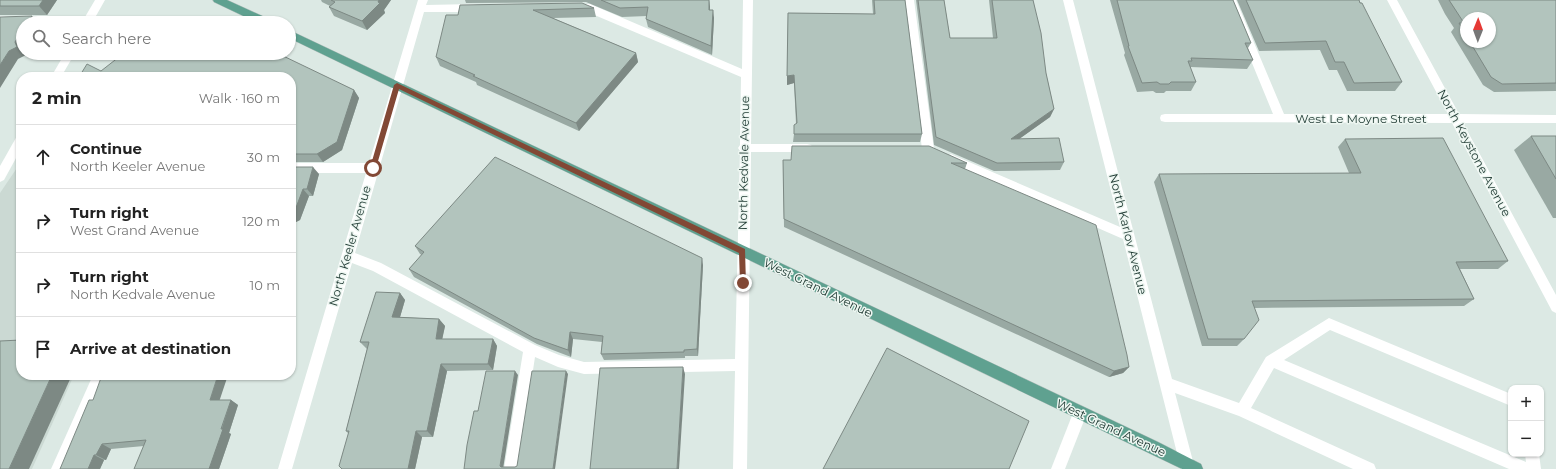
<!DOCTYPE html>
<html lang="en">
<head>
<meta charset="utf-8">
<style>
  body { margin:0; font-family:Montserrat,sans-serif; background:#f2f2f2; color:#222 }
  .controls { position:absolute; right:12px; bottom:12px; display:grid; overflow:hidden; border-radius:8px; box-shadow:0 1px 3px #0004 }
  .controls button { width:36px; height:36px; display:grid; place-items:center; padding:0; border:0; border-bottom:1px solid #e0e0e0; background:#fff; color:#222; font:20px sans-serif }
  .compass { position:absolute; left:1460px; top:12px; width:36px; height:36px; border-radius:50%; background:#fff; box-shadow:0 1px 3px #0004; rotate:1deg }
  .stop { position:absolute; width:12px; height:12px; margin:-9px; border:3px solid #824835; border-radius:50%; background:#fff }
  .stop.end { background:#824835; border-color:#fff; box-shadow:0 1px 4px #0008 }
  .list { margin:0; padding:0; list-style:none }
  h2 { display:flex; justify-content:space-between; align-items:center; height:52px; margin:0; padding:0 16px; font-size:17px }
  h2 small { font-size:13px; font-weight:400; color:#767676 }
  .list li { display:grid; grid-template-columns:26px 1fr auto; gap:12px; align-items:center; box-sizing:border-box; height:64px; padding:0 16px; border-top:1px solid #e0e0e0 }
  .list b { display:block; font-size:15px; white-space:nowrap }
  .list p { margin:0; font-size:13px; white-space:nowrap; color:#767676 }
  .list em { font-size:13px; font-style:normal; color:#767676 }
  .icon { flex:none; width:22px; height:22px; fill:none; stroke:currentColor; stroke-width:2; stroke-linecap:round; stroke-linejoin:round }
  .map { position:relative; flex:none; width:1556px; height:469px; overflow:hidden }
  .search { position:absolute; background:#fff; box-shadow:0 1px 3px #0004; left:16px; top:16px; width:280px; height:44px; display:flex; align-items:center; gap:10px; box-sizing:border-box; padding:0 14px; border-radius:22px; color:#767676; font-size:15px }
  .panel { position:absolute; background:#fff; box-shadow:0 1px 3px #0004; left:16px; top:72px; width:280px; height:308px; border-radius:16px }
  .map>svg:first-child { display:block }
</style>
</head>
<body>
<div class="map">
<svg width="1556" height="469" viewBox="0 0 1556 469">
  <rect width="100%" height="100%" fill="#dce9e4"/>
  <polygon fill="#cbd9d3" points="21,162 21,375 74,375 32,469 0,469 0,193"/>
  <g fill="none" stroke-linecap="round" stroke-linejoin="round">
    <g stroke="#bcc4c2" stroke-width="1">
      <g id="major">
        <polygon points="213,0 227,0 271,20 272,23 258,23 214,2"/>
        <polygon points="289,30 1158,442 1201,464 1203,469 1182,469 289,38"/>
      </g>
    </g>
    <g fill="#fff" fill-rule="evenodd">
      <polygon points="95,0 105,0 92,23 0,24 0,16 85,17"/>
      <polygon points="418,0 428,0 426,5 474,4 478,5 479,8 478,11 474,12 424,12 355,253 381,263 535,345 559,355 584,362 735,359 740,151 738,148 740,145 741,77 585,11 575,10 574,7 575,4 590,4 742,69 743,0 753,0 751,144 807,144 811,145 813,148 811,151 807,152 751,152 747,469 733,469 735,371 584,374 558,367 535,357 518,469 504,469 523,352 373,271 352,263 292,469 278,469 366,173 291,173 291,163 369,163"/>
      <polygon points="904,0 914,0 934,149 932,152 928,153 924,152 922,149"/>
      <polygon points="1063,0 1073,0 1172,379 1239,403 1266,357 1329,318 1511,394 1511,406 1330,330 1284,360 1526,462 1525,454 1539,454 1541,469 1509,469 1274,368 1251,408 1374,464 1376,469 1353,469 1239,416 1175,393 1195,469 1181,469 1123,239 947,162 945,159 947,156 951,154 955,156 1120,227"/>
      <polygon points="1226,0 1236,0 1284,114 1448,114 1387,0 1397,0 1459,114 1556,115 1556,123 1463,123 1556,295 1556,313 1552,311 1452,123 1165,122 1161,121 1160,118 1161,115 1165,114 1273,114"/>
      <polygon points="65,53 75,53 61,77 51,77"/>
      <polygon points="21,135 21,149 4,180 0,182 0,166 17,136"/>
      <polygon points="93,375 107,375 65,469 51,469"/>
      <polygon points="1080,407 1085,408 1087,413 1065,469 1051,469 1075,408"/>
    </g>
    <use href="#major" fill="#5fa190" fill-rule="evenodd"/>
  </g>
  <g fill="#99a9a3" fill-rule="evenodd">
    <polygon points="0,0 57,0 47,15 0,15"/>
    <polygon points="321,0 391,0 384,10 385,13 367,30 334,16 329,7 330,6 322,2"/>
    <polygon points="465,0 709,0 710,10 714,18 712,55 648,27 646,19 647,16 622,17 586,2 466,3"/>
    <polygon points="872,0 905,0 922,134 920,142 793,142 794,134 796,124 794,83 787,85 788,13 873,14"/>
    <polygon points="916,0 944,0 950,38 993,38 989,0 1033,0 1046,73 1054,109 1050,117 1019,139 1064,162 1060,170 994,171 934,145"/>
    <polygon points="1110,0 1233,0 1251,43 1248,48 1253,60 1247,69 1190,67 1196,82 1191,91 1166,91 1164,93 1156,93 1153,91 1137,92 1124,55 1125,53"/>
    <polygon points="1237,0 1359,0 1402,82 1395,91 1347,91 1337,70 1329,70 1320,50 1259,51"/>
    <path d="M1438 0H1556V91L1494 92 1483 85 1451 32 1454 28 1445 14ZM1466 18 1490 42H1466Z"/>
    <polygon points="460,5 594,8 596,17 553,18 636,53 638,62 579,131 477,85 476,82 440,66 436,57 458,15"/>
    <polygon points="266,58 354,90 359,98 342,150 323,162 291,162 291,77 101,71 137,59"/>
    <polygon points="1531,136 1556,136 1556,218 1553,218 1514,150"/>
    <polygon points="1345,139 1508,261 1498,269 1460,269 1474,299 1464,306 1255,308 1244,339 1237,346 1202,346 1154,182 1159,174 1349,173 1338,147"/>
    <polygon points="783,160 967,163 965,169 1129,367 1123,373 1109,377 784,227"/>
    <polygon points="291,167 319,174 313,196 309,196 300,220 294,223"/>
    <polygon points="415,246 703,265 698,356 685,356 685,358 604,360 601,354 602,342 573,339 571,357 537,344 414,277 409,269 422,255 420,254"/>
    <polygon points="400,293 405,300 400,317 439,319 445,326 442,339 493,339 497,346 493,370 447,371 433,437 422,437 415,469 342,469 349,434 346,431 367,349 360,342"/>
    <polygon points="93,400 231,400 238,405 229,433 231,434 219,469 134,469 144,446 111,449 106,460 104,460 100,469 60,469"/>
  </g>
  <g fill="#7d8984">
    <polygon points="43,0 57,0 47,15 39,6"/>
    <polygon points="379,0 391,0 384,10 385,13 367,30 362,21"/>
    <polygon points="709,0 710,7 709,18"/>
    <polygon points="713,10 714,18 712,55 711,46"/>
    <polygon points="32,16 38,23 27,23"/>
    <polygon points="23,29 23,53 25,53 26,55 18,59 0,88 0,65"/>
    <polygon points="636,53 638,62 579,131 576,123"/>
    <polygon points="794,75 794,83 787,85 787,76"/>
    <polygon points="354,90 359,98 342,150 323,162 317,154"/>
    <polygon points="1054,109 1050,117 1008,147 1011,139"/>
    <polygon points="313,167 319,174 313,196 307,189"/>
    <polygon points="303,189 309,196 300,220 294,223 291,233 291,214"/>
    <polygon points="291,247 294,250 291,251"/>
    <polygon points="702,258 703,265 698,356 697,349"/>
    <polygon points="400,293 405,300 398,324 392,317"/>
    <polygon points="439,319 445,326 441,345 436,339"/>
    <polygon points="570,332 573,339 571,357 568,350"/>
    <polygon points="493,339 497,346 493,370 488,364"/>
    <polygon points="441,364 447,371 433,437 427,431"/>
    <polygon points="683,367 685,374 679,469 677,469"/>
    <polygon points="1129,367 1123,373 1109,377 1114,371"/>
    <polygon points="515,371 518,375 503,469 500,466"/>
    <polygon points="566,371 568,374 555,469 553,469"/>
    <polygon points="52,375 72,375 29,469 9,469"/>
    <polygon points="218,375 228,375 218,405 210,400"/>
    <polygon points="231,400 238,405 229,433 231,434 219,469 209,469"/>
    <polygon points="416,431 422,437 415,469 408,469"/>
    <polygon points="102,444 111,449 106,460 96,455"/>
    <polygon points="94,455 104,460 100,469 88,469"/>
  </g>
  <g fill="#b2c4bd" stroke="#7d8984">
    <polygon points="0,0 43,0 39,6 0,6"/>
    <polygon points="331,0 379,0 378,2 380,3 362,21 329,7 335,2"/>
    <polygon points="601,0 709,0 709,10 713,10 711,46 646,19 648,7 620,8"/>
    <polygon points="874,0 905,0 922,134 794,134 794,125 797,123 794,75 787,76 788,13 875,14"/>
    <polygon points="918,0 944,0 950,38 997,38 992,0 1033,0 1041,33 1046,73 1054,109 1011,139 1059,138 1064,162 997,163 936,137"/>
    <polygon points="1117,0 1233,0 1251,43 1245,43 1253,60 1191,58 1192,61 1188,61 1196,82 1171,82 1169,84 1160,84 1157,82 1142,83 1128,46 1129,46"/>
    <polygon points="1246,0 1359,0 1360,3 1362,3 1402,82 1354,83 1344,62 1335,62 1326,41 1265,43"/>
    <polygon points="1449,0 1556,0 1556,83 1502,84 1491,77 1470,42 1490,42 1490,18 1466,18 1466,35 1459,23 1464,23"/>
    <polygon points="582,3 594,8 533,10 636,53 576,123 473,76 475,75 436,57 446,15 458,15 460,5"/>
    <polygon points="32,16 27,23 23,23 23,29 15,42 17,47 9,51 0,65 0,17"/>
    <polygon points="124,53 127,53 137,59 144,53 257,53 266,58 272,53 277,53 354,90 337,142 317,154 291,154 291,77 79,77 87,64 101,71"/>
    <polygon points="1531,136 1556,136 1556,179"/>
    <polygon points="1443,138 1508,261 1456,262 1474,299 1252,301 1259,320 1244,339 1208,339 1159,174 1361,173 1345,139"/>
    <polygon points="792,146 929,146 967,163 951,163 1096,225 1127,355 1129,367 1114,371 784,219 783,160 791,160"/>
    <polygon points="495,157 702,258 697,349 684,350 684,352 601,354 603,336 570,332 568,350 534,338 409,269 424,252 415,246"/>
    <polygon points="291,167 313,167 307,189 303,189 294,213 291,214"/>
    <polygon points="376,292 400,293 392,317 439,319 436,339 493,339 488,364 441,364 427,431 416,431 408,469 342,469 339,466 349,431 346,431 369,342 360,342"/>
    <polygon points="21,340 21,375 52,375 9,469 0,469 0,341"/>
    <polygon points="887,348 1029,421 1009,469 823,469"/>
    <polygon points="683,367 677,469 590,469 600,368"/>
    <polygon points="486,371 515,371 500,466 501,467 515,467 517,466 532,371 566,371 553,469 464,469 467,445 474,411 478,411"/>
    <polygon points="102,375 218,375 210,400 231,400 221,429 223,429 209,469 134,469 146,440 102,444 96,455 94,455 88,469 60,469 89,400 93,400"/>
  </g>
  <polygon fill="#824835" points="397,83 745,249 746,285 743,286 740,283 739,253 399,89 376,168 373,171 371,170 370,168 394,85"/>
  <g text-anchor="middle" stroke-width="3" stroke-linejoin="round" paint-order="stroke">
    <g font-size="12" fill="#1e3932" stroke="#edf6f1">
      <text x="1361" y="123">West Le Moyne Street</text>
      <text transform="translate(1474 153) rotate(62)" y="4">North Keystone Avenue</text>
      <text transform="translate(744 163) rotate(-89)" y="4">North Kedvale Avenue</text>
      <text transform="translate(1128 234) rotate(76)" y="4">North Karlov Avenue</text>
      <text transform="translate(350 246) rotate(-74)" y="4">North Keeler Avenue</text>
      <text transform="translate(818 288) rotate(26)" y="4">West Grand Avenue</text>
      <text transform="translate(1111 428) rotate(25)" y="4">West Grand Avenue</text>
    </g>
  </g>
</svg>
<div class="controls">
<button>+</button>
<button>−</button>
</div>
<svg class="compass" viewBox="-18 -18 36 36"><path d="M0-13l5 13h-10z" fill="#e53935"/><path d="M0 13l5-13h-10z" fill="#767676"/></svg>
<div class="stop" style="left:373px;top:168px"></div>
<div class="stop end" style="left:743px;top:283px"></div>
<div class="search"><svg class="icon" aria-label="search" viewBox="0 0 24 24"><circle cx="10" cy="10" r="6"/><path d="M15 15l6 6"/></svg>Search here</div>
<section class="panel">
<h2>2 min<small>Walk · 160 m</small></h2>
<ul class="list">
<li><svg class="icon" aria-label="ahead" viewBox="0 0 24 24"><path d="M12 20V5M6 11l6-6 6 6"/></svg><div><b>Continue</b><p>North Keeler Avenue</p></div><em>30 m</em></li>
<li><svg class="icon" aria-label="right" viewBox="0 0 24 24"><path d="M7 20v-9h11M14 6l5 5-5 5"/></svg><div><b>Turn right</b><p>West Grand Avenue</p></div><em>120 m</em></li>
<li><svg class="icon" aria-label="right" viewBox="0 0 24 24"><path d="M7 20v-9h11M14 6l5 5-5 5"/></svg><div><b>Turn right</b><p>North Kedvale Avenue</p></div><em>10 m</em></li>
<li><svg class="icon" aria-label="arrive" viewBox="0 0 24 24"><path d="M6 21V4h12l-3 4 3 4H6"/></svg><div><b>Arrive at destination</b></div></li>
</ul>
</section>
</div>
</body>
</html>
